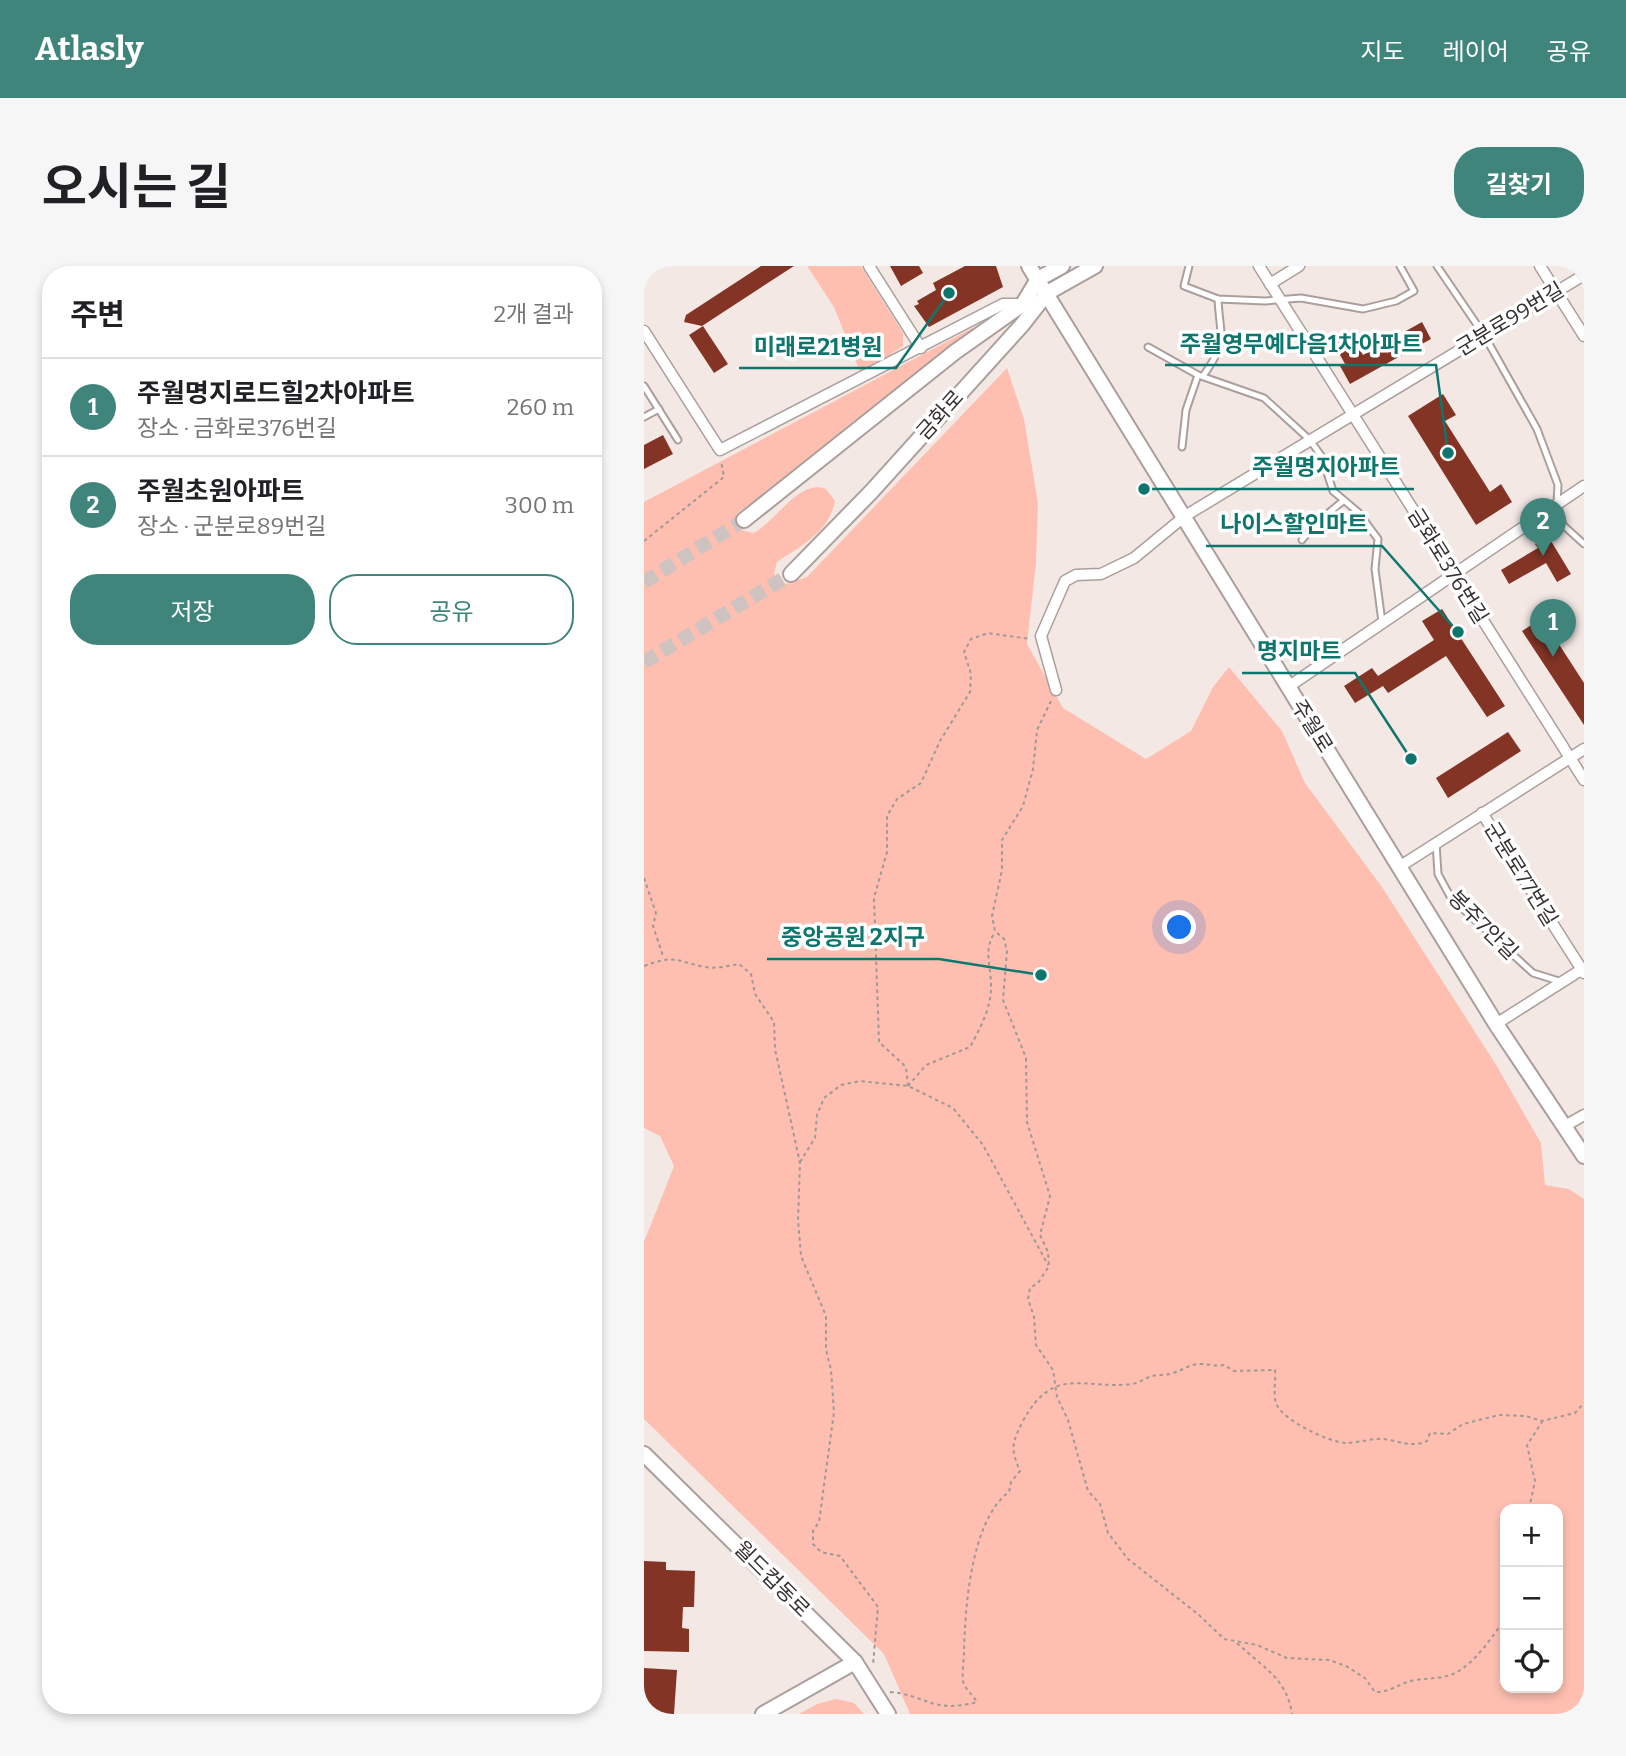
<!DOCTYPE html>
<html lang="ko">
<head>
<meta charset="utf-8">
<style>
  body { margin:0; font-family:Bitter,"Noto Sans KR",serif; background:#f6f6f6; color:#202124 }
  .controls { position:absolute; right:21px; bottom:21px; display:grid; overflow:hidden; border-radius:14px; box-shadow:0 4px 10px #0003 }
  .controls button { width:63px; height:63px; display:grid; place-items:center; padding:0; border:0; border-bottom:2px solid #e0e0e0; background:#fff; color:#202124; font:35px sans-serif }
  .you { position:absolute; left:536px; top:662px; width:24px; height:24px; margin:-18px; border:5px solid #fff; border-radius:50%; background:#1a73e8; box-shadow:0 0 0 10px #1a73e833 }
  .badge { display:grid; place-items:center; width:46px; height:46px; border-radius:50%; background:#40857b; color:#fff; font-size:23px; font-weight:700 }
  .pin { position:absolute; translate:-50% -58px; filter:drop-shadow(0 2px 4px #0008) }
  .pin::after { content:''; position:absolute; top:37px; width:24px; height:21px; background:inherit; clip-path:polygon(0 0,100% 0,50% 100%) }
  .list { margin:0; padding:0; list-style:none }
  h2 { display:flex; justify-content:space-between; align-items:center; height:91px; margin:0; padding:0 28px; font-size:30px }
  h2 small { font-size:23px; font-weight:400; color:#757577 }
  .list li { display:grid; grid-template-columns:46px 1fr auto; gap:21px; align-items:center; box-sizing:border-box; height:98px; padding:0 28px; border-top:2px solid #e0e0e0 }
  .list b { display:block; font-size:26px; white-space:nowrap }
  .list p { margin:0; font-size:23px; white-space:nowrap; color:#757577 }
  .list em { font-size:23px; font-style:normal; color:#757577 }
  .actions { display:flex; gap:14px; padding:21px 28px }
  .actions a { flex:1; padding:16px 0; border:2px solid #40857b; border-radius:28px; text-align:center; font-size:24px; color:#40857b }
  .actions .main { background:#40857b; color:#fff }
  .icon { flex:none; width:38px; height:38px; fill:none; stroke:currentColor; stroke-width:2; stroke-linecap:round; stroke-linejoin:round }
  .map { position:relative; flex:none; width:940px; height:1448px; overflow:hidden; border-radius:28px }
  header { display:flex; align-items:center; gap:42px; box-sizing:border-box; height:98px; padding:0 35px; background:#40857b; color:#fff }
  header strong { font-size:33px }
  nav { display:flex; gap:38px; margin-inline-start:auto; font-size:24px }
  .intro { display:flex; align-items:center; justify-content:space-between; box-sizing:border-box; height:168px; padding:0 42px }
  h1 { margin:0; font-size:49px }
  .button { padding:18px 32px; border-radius:28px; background:#40857b; color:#fff; font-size:24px; font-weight:700 }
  main { display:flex; gap:42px; padding:0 42px }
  aside { flex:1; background:#fff; border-radius:28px; box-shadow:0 4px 10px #0003 }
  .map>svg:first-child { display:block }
</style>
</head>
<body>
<header>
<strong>Atlasly</strong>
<nav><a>지도</a><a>레이어</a><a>공유</a></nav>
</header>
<div class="intro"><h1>오시는 길</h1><a class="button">길찾기</a></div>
<main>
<aside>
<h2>주변<small>2개 결과</small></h2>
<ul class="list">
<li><span class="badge">1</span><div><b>주월명지로드힐2차아파트</b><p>장소 · 금화로376번길</p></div><em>260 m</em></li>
<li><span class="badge">2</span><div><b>주월초원아파트</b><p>장소 · 군분로89번길</p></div><em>300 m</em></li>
</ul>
<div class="actions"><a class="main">저장</a><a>공유</a></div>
</aside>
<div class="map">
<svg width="940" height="1448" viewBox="0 0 940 1448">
  <rect width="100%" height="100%" fill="#f4e8e5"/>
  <g fill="#febfb1" fill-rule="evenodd">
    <polygon points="163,0 217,0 259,67 259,80 217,108 190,41"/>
    <path d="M336 58 94 247 90 255 91 262 109 267C131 257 155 212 182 223L191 235C185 266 157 280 133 296L130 307 133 315 142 318 163 311 363 102 380 153 394 237 392 297 383 378 419 442 502 493 547 465 569 421 585 401 638 465 661 517 738 621 851 797 897 877 901 919 925 923 940 933V1448H266L240 1388 0 1153V976L30 900 16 870 0 862V236ZM861 1243H914V1422H861Z"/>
    <polygon points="192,1433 210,1437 220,1448 155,1448 173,1438"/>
  </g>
  <g fill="#833425">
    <polygon points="117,0 150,0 58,60 40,56 42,49"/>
    <polygon points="246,0 275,0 279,7 257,20"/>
    <polygon points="321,0 352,0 359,21 285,61 270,40 275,38 273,35 292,24 289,17"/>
    <polygon points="778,56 787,73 706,118 696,100 701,98 688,74 705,64 719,89"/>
    <polygon points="59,60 84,98 70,107 45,69"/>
    <polygon points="799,128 812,149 801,155 846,226 857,218 868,236 832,259 764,150"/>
    <polygon points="19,169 29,188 0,203 0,179"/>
    <polygon points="904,270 927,308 913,316 902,297 865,318 857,304 894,282 891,278"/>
    <polygon points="798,343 861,440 843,451 802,390 744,427 739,420 711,437 700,420 728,402 734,410 790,374 778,355"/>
    <polygon points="898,352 940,417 940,459 878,365"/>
    <polygon points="864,466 877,485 804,532 792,512"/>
    <polygon points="0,1295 22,1296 22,1304 51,1305 50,1341 39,1341 38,1362 45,1363 45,1386 0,1385"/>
    <polygon points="0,1402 33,1404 30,1448 0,1448"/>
  </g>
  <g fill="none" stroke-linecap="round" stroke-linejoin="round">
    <g stroke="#cec3c1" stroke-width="14" stroke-dasharray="14 7" stroke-linecap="butt">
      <polyline points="0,316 100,254"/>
      <polyline points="0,396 147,308"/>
    </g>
    <g stroke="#aa9f9c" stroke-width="9">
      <g id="lane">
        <polyline points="545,0 540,20 574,33 621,35 657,32 719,43 752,35 770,25 756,0"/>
        <polyline points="793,0 840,69 893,163 914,219 913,237 919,259 940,278"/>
        <polyline points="504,81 554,109 620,132 666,174 678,191 689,225 714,246 734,273 731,303 738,356"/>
        <path d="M559 110C585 73 576 74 574 33"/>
        <polyline points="0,120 34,174"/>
        <polyline points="0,151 15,143"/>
        <polyline points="538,181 542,144 554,109"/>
        <polyline points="658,274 671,258 699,235"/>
        <polyline points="792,577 794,608 807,632 889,707 918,716"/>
      </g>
    </g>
    <g stroke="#aa9f9c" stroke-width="13">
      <g id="street">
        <polyline points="225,0 277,82"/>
        <polyline points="615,0 940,514"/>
        <polyline points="896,0 940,70"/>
        <polyline points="626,18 655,0"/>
        <polyline points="0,65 76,184 359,38 379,38"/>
        <polyline points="644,421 940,220"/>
        <polyline points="412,424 397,370 421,315 432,309 457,308 490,292 541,250 940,9"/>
        <polyline points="838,547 940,707"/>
        <polyline points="755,601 940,483"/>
        <polyline points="852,758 940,702"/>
        <polyline points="921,860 940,849"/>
      </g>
    </g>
    <g stroke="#aa9f9c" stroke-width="18">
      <g id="secondary">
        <polyline points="385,0 852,758 940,890"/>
        <polyline points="100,254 311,86 379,38 394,13 418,0"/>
        <polyline points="147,308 228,225 378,59 403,27 451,0"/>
        <polyline points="0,1188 211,1396 244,1448"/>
        <polyline points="119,1448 211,1396"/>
      </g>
    </g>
    <g stroke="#a19896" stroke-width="2" stroke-dasharray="3.5 3.5" stroke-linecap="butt">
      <polyline points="0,275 80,211 77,195"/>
      <path d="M407 435 393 464 389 503 379 540 358 574V604L348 650 351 665 360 673 363 685 359 734 382 792 383 856 406 930 396 969 404 986 405 1000 394 1017 386 1022 384 1033 390 1051 392 1079 409 1104 413 1131 424 1154 444 1225 456 1238 464 1267 484 1293 555 1349 580 1373 613 1379 643 1392 685 1394 702 1400 721 1412 731 1426C748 1426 755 1417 771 1414 784 1412 796 1413 809 1408 830 1399 848 1371 861 1353"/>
      <polyline points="0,612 12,647 9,660 19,690"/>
      <path d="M0 700C32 688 31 695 61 701 72 703 84 700 95 698L107 708 111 728 130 756 131 783 156 897 154 954 157 990 182 1050V1084L187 1104 190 1146 175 1256 169 1265V1278L177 1286 196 1290 234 1341 229 1399"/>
      <polyline points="264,820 262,801 235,776 230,632 243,586 243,550 253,533 277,517 296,475 326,426 327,408 320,386 327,373 344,367 386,373"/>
      <path d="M264 820 282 799 326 781C336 763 348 740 347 719 347 700 339 684 351 666"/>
      <polyline points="156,896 171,872 173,849 180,832 197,819 216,815 264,820 309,842 339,879 404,999"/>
      <polyline points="885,1243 891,1215 883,1179 898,1156"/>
      <path d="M593 1377C617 1400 643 1412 648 1448"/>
      <path d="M246 1426C283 1429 287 1448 333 1436 329 1430 324 1425 320 1419 317 1412 320 1395 320 1387 321 1341 327 1254 365 1226L367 1216 376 1205C366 1182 368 1177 379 1155 410 1098 440 1124 488 1118 495 1117 501 1112 508 1110 515 1108 522 1110 529 1107 536 1105 542 1101 549 1099 560 1096 569 1101 580 1099L590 1105 631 1104C632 1114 629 1128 632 1137 638 1154 684 1176 702 1177 714 1177 728 1172 740 1173 755 1175 768 1182 783 1175L786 1167 804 1168 819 1158 855 1149 882 1150 898 1155 931 1147 940 1137"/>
    </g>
    <use href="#lane" stroke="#fff" stroke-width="5"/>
    <use href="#street" stroke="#fff" stroke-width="10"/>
    <use href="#secondary" stroke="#fff" stroke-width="14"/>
  </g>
  <g text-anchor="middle" stroke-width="7" stroke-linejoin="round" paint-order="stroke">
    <g font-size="21" fill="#363130" stroke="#fff">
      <text transform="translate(866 53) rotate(-31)" y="7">군분로99번길</text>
      <text transform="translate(296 149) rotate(-48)" y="7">금화로</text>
      <text transform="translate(804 300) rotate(58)" y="7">금화로376번길</text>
      <text transform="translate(668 460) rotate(58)" y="7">주월로</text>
      <text transform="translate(877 608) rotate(58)" y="7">군분로77번길</text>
      <text transform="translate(839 659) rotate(45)" y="7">봉주7안길</text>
      <text transform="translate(128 1313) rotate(45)" y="7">월드컵동로</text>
    </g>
  </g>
  <path fill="none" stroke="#0f766e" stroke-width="2.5" d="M804 187L792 99H521M305 27L252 102H95M500 223L594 223H770M814 366L738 280H562M767 493L711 407H598M397 709L295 693H123"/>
  <g fill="#0f766e" stroke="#fff" stroke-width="2.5">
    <circle cx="804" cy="187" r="7"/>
    <circle cx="305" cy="27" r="7"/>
    <circle cx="500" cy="223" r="7"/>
    <circle cx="814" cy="366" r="7"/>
    <circle cx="767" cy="493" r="7"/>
    <circle cx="397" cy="709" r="7"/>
  </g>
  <g font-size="23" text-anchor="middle" font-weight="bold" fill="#0f766e" stroke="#fff" stroke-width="7" stroke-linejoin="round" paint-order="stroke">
    <text x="657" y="86">주월영무예다음1차아파트</text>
    <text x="174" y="89">미래로21병원</text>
    <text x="682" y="209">주월명지아파트</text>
    <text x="650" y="266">나이스할인마트</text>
    <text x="655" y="393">명지마트</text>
    <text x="209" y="679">중앙공원 2지구</text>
  </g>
</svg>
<div class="controls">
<button>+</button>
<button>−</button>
<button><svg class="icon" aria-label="locate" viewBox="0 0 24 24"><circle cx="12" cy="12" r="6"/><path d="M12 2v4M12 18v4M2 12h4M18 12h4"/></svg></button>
</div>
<div class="you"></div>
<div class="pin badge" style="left:909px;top:391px">1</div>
<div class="pin badge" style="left:899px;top:290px">2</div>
</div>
</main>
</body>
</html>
